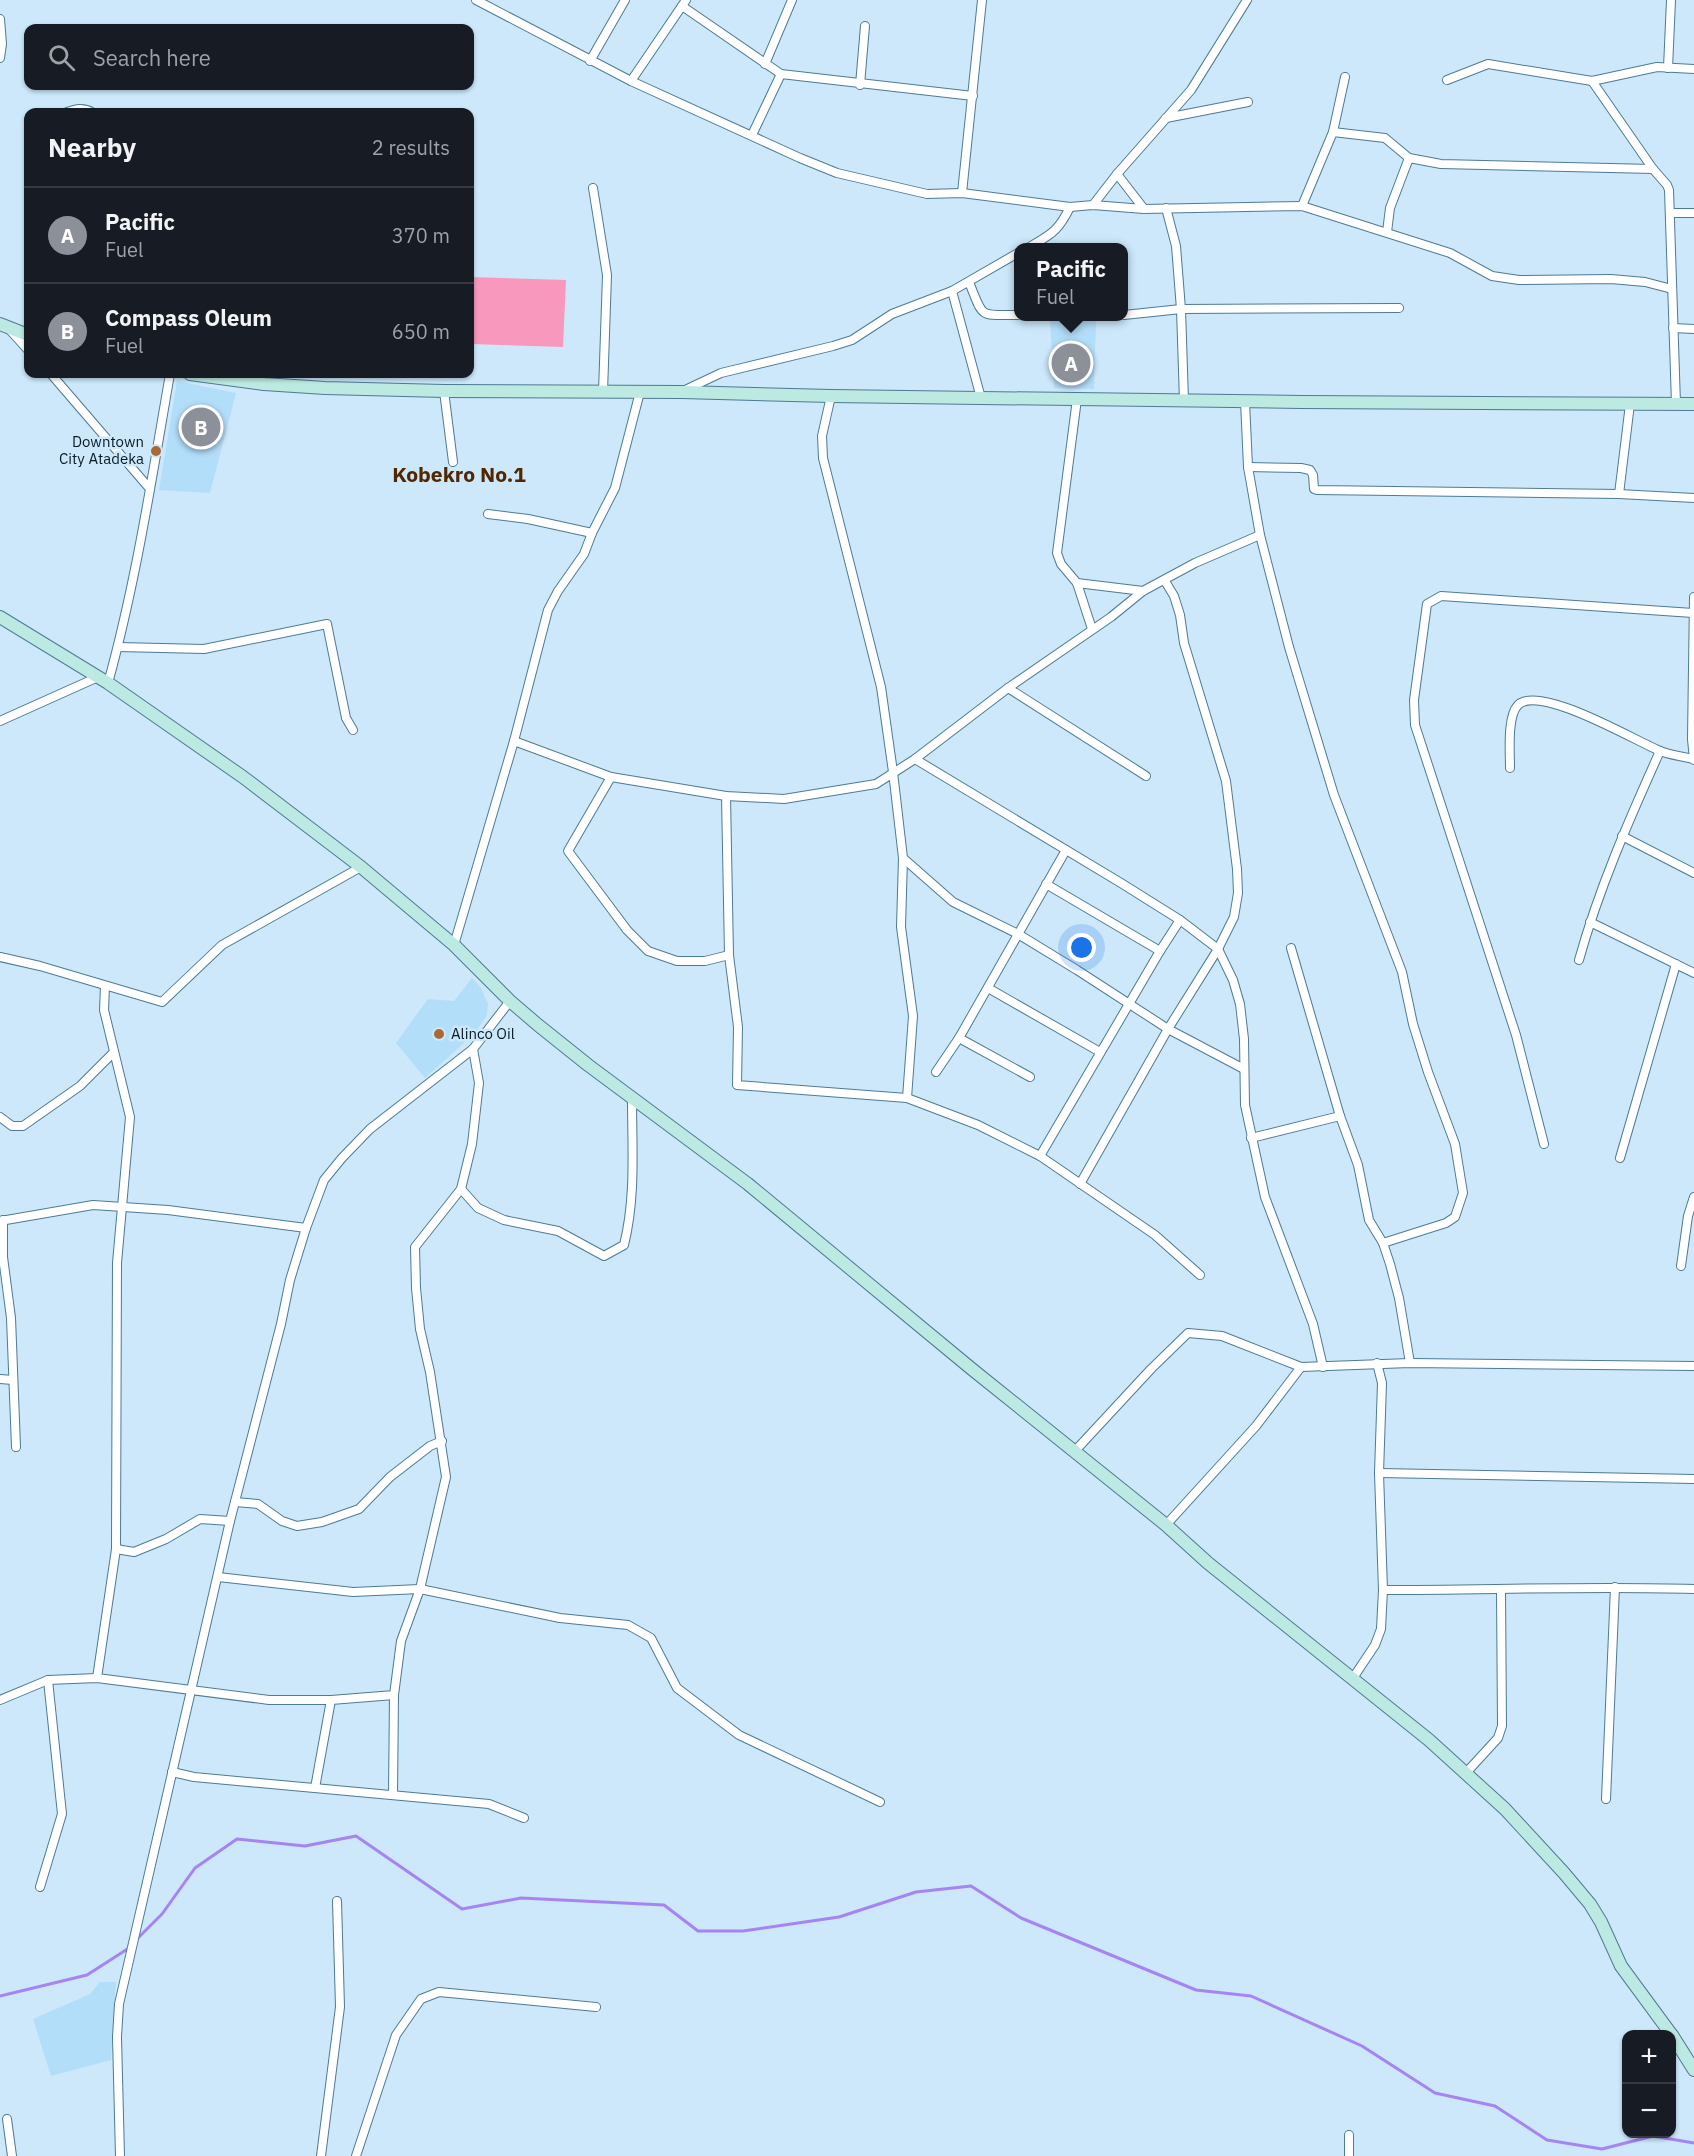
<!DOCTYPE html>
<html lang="en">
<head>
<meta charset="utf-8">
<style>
  body { margin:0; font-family:"IBM Plex Sans",sans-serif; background:#242831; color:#f1f3f6 }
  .controls { position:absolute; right:18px; bottom:18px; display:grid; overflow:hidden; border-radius:12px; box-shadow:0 2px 4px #0004 }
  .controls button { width:54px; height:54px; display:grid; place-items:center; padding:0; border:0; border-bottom:2px solid #363941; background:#171b24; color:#f1f3f6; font:30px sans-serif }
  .you { position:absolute; left:1082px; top:948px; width:21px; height:21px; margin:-15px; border:4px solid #fff; border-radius:50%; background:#1a73e8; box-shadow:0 0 0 9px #1a73e833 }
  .badge { display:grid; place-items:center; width:39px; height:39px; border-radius:50%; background:#8c9099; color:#fff; font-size:20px; font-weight:700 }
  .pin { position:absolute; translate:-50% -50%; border:3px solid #fff; box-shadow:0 2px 6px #0006 }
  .popup { position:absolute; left:1014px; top:243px; width:114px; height:78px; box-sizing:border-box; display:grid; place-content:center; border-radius:12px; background:#171b24; filter:drop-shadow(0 2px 4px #0005); font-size:20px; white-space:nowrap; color:#9ea1a6 }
  .popup b { font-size:22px; color:#f1f3f6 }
  .popup::after { content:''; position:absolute; left:50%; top:100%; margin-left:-12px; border:12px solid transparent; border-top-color:#171b24 }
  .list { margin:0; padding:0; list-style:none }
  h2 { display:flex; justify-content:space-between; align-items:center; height:78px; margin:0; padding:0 24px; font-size:26px }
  h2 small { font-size:20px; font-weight:400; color:#9ea1a6 }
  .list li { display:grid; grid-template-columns:39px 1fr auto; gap:18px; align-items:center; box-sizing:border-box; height:96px; padding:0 24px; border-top:2px solid #363941 }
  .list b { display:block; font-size:22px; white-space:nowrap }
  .list p { margin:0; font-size:20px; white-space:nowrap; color:#9ea1a6 }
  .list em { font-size:20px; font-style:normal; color:#9ea1a6 }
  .icon { flex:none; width:33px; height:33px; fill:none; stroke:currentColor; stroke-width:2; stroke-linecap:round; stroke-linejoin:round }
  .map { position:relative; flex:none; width:1694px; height:2156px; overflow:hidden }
  .search { position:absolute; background:#171b24; box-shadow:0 2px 4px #0004; left:24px; top:24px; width:450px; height:66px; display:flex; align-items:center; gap:15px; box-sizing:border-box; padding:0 21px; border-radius:12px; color:#9ea1a6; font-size:22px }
  .panel { position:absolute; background:#171b24; box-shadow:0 2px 4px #0004; left:24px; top:108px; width:450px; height:270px; border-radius:12px }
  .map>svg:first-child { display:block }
</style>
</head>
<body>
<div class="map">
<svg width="1694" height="2156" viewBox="0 0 1694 2156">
  <rect width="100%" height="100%" fill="#cce8fa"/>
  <g fill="#b3defa">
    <polygon points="1050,320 1096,320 1094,389 1054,388"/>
    <polygon points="177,381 236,393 210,493 159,490"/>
    <polygon points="472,978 481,988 488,1004 487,1015 475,1033 425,1078 396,1043 428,999 454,1001"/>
    <polygon points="100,1982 116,1982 111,2060 51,2076 33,2019 90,1994"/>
  </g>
  <polygon fill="#f798bc" points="470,277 566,280 563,347 470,344"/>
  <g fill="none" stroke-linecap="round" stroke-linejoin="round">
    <g stroke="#a684f3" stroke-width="3">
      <polyline points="135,1941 162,1914 195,1868 237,1839 305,1846 356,1836 462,1909 521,1898 664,1905 698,1931 743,1931 839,1917 916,1892 971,1886 1021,1918 1196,1990 1251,1996 1362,2046 1435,2093 1495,2106 1547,2140 1602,2149 1653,2136 1694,2143"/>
      <polyline points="0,1996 87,1975 129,1948"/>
    </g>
    <g stroke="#4e7a95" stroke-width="10">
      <g id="street">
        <polyline points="476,0 631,81 800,158 837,173 927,194 962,193 1070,207 1093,205 1144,209 1302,206 1450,253 1492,276 1519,280 1611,279 1645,282 1672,289"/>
        <polyline points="682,6 781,74 973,96"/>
        <polyline points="0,19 2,44 0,58"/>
        <polyline points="590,61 625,0"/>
        <polyline points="765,64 792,0"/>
        <polyline points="1668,68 1671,0"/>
        <polyline points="1447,80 1488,64 1592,81 1657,67 1694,69"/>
        <polyline points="631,81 686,0"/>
        <polyline points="1592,81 1653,169 1667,185 1669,190 1676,404"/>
        <polyline points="860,85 865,26"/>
        <path d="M67 112C76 109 83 107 92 112"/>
        <polyline points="1166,118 1248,102"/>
        <polyline points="1333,132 1385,138 1409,158 1441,164 1653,169"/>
        <polyline points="752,135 781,74"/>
        <polyline points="1117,174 1144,209"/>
        <polyline points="593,188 607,275 603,392"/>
        <polyline points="962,193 982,0"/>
        <polyline points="1093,205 1117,174 1191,90 1247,0"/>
        <polyline points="1302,206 1333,132 1345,77"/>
        <polyline points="1166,208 1176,246 1181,309 1184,401"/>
        <polyline points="1671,213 1694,213"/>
        <polyline points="1387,232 1390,208 1409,158"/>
        <path d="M1028 248C1051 234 1058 232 1070 207"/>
        <path d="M969 282C984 319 978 315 1018 315"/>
        <polyline points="952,291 981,398"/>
        <polyline points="1124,315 1181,309 1399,308"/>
        <polyline points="1673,328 1694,329"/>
        <polyline points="9,329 28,350"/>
        <polyline points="51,374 150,489"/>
        <polyline points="685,390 721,373 833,346 852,340 892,314 952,291 1018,253"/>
        <polyline points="444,391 453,462"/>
        <polyline points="831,396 822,436 823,458 881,687 893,772 903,858 901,927 913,1016 907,1098"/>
        <polyline points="1077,399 1057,553 1061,564 1077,583 1092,629"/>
        <polyline points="1245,401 1248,467 1260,535 1289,647 1334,795 1402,972 1413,1024 1428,1072 1455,1144 1463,1193 1455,1217 1446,1223 1383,1243"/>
        <polyline points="1248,467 1301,468 1310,470 1313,475 1314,489 1317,490 1619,494 1694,498"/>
        <polyline points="1619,494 1630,404"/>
        <polyline points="488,514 528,519 592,533"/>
        <polyline points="1077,583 1143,591"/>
        <polyline points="1694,597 1692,739 1694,760"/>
        <polyline points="118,647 204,649 327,624 346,718 353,730"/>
        <path d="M108 683C136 582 152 477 170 374"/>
        <polyline points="1008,688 1146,776"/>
        <polyline points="0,721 98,677"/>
        <polyline points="514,741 611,777 726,796 784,799 876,784 915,759 1008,688 1111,617 1143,591 1195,563 1260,535"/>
        <polyline points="915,759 1121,883 1180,920 1218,949 1233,980 1240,1004 1244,1039 1245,1105 1265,1197 1313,1324 1323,1367"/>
        <path d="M1510 768C1510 752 1507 716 1518 705 1539 684 1634 740 1658 750 1668 755 1682 756 1693 759"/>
        <polyline points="611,777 568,851 627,930 648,951 677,961 705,961 729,955"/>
        <polyline points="726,796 729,955 738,1027 737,1085 907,1098 978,1125 1040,1156 1155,1235 1200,1275"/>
        <polyline points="1622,836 1694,873"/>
        <polyline points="903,858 953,902 1018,934 1077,970 1168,1029 1244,1069"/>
        <polyline points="1046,884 1160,951"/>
        <polyline points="1590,922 1694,973"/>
        <polyline points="454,945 514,741 548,610 558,591 584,554 592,533 615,488 640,392"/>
        <polyline points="1291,948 1340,1116 1358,1165 1369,1220 1383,1243 1390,1264 1399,1298 1410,1363"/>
        <polyline points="0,957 40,966 162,1002 222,945 361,867"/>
        <path d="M1579 960C1599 888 1629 820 1660 751"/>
        <polyline points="988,988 1100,1052"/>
        <polyline points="959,1038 1030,1077"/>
        <polyline points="936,1072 959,1038 1066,850"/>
        <polyline points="0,1117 12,1126 23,1126 80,1086 113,1053"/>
        <polyline points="1251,1138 1340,1116"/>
        <polyline points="1544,1144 1516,1035 1415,725 1414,700 1427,604 1441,596 1693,613"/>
        <polyline points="1040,1156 1160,951 1180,920"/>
        <polyline points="1620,1158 1676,964"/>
        <polyline points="1080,1184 1168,1029 1218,949 1234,917 1238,893 1237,869 1226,781 1184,643 1180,615 1174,596 1165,581"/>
        <path d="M461 1189 478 1208 504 1220 558 1231 604 1256 624 1245C636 1197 632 1147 632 1098"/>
        <polyline points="3,1220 3,1257 11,1318 16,1447"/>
        <polyline points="0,1221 93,1205 168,1210 306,1228"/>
        <polyline points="1681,1266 1688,1216 1694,1197"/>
        <polyline points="0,1379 13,1380"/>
        <polyline points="1074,1452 1151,1369 1188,1333 1222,1336 1301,1367 1410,1363 1694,1366"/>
        <polyline points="1379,1473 1694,1479"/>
        <polyline points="235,1502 258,1504 282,1521 297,1526 322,1522 359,1509 390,1477 430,1446 442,1441"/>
        <polyline points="1166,1525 1256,1426 1301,1367"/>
        <polyline points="116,1549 134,1552 166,1539 200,1519 230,1521"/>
        <polyline points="218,1577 353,1592 420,1589 560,1618 628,1625 651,1638 677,1688 739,1735 880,1802"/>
        <path d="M1383 1590C1487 1590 1590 1586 1694 1589"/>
        <polyline points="97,1678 116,1549 117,1263 130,1117 104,1010 105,986"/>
        <polyline points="1353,1678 1375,1645 1381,1629 1383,1590 1379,1473 1382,1383 1377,1363"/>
        <polyline points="0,1700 48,1680 97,1678 269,1700 331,1700 394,1695 401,1641 420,1589 446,1477 430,1372 420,1329 416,1288 415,1247 461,1189 472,1144 479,1083 473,1049"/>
        <polyline points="172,1772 194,1777 489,1804 524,1818"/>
        <polyline points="1465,1774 1498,1738 1502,1726 1501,1590"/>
        <polyline points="315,1788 331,1700"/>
        <polyline points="393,1794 394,1695"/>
        <polyline points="1606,1799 1615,1587"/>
        <polyline points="40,1887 62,1814 48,1680"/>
        <polyline points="7,2119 12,2156"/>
        <polyline points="120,2156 117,2037 119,2004 230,1521 281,1324 290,1280 306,1228 324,1180 342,1158 370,1129 473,1049 510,1001"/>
        <polyline points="321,2156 340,2007 337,1901"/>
        <polyline points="356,2156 396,2035 421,1999 439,1992 596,2007"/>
        <polyline points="1349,2156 1349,2135"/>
      </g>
    </g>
    <g stroke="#4e7a95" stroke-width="14">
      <g id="secondary">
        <polyline points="0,324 28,335"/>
        <polyline points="190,374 264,384 325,388 444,391 682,392 831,396 1302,402 1694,404"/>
        <polyline points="0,617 108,683 243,777 361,867 454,945 510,1001 538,1025 588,1065 748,1184 973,1370 1166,1525 1208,1563 1429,1740 1505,1809 1564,1873 1590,1904 1601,1922 1621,1966 1671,2034"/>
        <polyline points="1672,2035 1694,2070"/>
      </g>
    </g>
    <use href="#street" stroke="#fff" stroke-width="8"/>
    <use href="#secondary" stroke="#bce9e1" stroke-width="12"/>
  </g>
  <g fill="#aa6835" stroke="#cce8fa" stroke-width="2">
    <circle cx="156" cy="451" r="6"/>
    <circle cx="439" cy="1034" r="6"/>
  </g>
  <g text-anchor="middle" stroke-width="5" stroke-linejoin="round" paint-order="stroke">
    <g font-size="15" fill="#081b26" stroke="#cce8fa" text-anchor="end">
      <text x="144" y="447">Downtown<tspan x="144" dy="17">City Atadeka</tspan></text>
      <text x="451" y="1039" text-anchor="start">Alinco Oil</text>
    </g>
    <g font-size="21" font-weight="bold" fill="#522700" stroke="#cce8fa">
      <text x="459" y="482">Kobekro No.1</text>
    </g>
  </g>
</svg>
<div class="controls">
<button>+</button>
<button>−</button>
</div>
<div class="you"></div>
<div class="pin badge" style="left:1071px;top:363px">A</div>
<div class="popup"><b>Pacific</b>Fuel</div>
<div class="pin badge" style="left:201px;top:427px">B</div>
<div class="search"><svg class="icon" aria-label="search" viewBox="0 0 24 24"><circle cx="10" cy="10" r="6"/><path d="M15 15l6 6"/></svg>Search here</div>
<section class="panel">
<h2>Nearby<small>2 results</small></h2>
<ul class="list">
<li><span class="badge">A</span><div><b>Pacific</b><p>Fuel</p></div><em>370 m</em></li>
<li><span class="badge">B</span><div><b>Compass Oleum</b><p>Fuel</p></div><em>650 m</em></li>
</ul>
</section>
</div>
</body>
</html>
